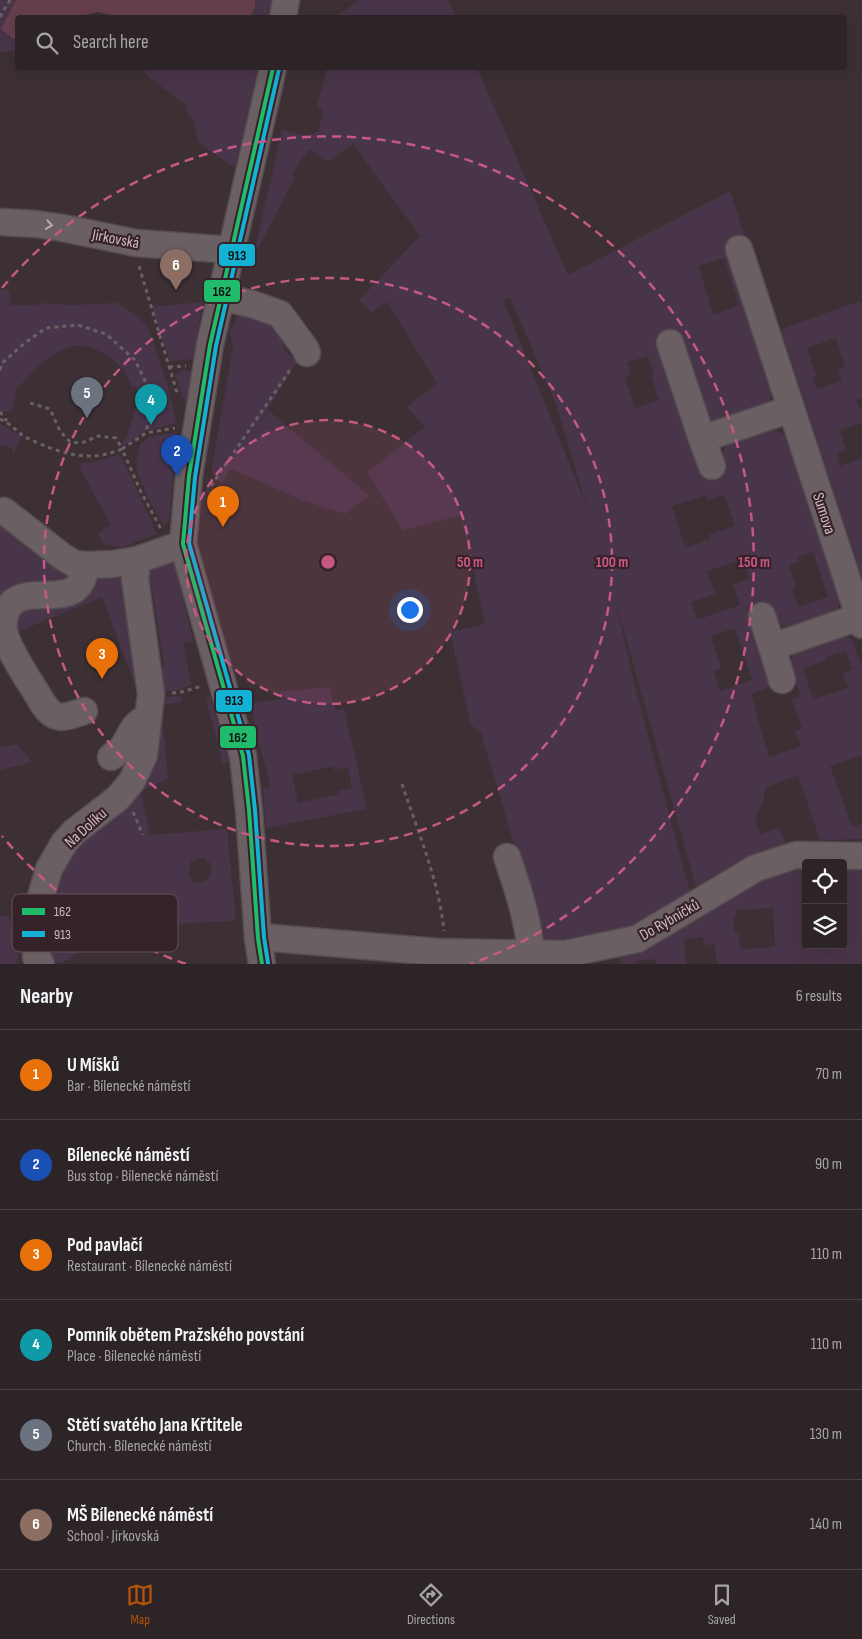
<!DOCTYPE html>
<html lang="en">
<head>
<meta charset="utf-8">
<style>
  body { margin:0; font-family:"Sofia Sans Condensed",sans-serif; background:#393033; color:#f1f3f6 }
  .controls { position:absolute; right:15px; bottom:15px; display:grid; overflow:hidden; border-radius:5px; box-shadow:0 5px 20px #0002 }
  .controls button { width:45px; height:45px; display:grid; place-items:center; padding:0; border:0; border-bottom:1px solid #484144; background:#2d2427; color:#f1f3f6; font:25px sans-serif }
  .you { position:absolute; left:409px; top:609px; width:18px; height:18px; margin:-12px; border:4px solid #fff; border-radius:50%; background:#1a73e8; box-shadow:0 0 0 8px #1a73e833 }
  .badge { display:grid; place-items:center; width:32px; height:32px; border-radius:50%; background:#b45309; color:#fff; font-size:16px; font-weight:700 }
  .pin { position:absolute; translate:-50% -41px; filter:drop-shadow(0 1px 2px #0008) }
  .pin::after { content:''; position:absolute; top:26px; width:18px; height:15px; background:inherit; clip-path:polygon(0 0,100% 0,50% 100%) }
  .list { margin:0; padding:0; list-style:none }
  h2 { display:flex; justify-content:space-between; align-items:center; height:65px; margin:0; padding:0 20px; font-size:21px }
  h2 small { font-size:16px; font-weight:400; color:#a7a4a7 }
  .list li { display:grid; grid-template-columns:32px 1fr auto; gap:15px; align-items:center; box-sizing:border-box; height:90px; padding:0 20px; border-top:1px solid #484144 }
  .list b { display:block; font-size:19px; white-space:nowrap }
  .list p { margin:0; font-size:16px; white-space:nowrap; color:#a7a4a7 }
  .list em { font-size:16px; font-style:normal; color:#a7a4a7 }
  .icon { flex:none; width:28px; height:28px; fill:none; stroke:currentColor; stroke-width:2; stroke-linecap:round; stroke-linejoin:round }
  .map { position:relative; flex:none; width:862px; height:964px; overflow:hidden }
  .search { position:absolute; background:#2d2427; box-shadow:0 5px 20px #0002; left:15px; right:15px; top:15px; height:55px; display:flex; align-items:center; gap:12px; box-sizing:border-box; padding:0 18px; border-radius:5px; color:#a7a4a7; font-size:19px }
  .sheet { height:605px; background:#2d2427 }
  nav { display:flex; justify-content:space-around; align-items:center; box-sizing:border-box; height:70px; border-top:1px solid #484144; background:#2d2427; font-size:14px; color:#a7a4a7 }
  nav a { display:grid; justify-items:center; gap:2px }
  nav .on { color:#b45309 }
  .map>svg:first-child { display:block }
</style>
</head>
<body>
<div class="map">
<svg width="862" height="964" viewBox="0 0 862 964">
  <rect width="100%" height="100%" fill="#3c3034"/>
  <g fill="#493549" fill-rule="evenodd">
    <polygon points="0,0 16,0 1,29 13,39 17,39 17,51 0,52"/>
    <polygon points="255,0 272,0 269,17 251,18 255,6"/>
    <polygon points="360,0 448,0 456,17 334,17"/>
    <polygon points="144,68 258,68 235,168 199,143 193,119 187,113 186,105 146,75"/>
    <path d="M323 68H477L568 275 730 191 747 243 736 272 733 276 771 393 769 404 720 423 713 421 707 416 679 331 658 339 703 476 725 469C723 463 721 456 724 450 729 441 765 432 775 430L784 434 839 599 838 608 831 613 787 627 775 622 770 606 749 613 772 686 751 694 769 757 801 746 795 731 802 729 792 700 801 695C794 679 786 666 795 650L844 635 852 639 862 668V755L830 766 852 827 862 824V839L820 840 798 775 766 787 763 803 755 818 760 834 779 828 786 845 753 854 696 886 615 599 634 683 693 903 645 927 546 941 522 871 481 733 471 725 450 632 485 624 461 515 403 531 367 472 425 427 407 407 437 383 387 302 371 312 359 300 420 236 353 144 328 162 309 149 292 174 295 177 253 258 282 130 307 136 318 132 323 112 317 105 326 71ZM724 258 739 305 713 315 699 266ZM510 297 557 407 587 507 503 300ZM648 356 654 374 651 375 659 400 635 408 625 378 631 375 627 362ZM706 495 708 500 724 495 735 526 709 535 711 539 685 548 672 506ZM813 552 828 597 798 607 792 589 796 587 789 565 799 562 798 557ZM744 559 750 579 733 584 740 605 697 620 691 602 715 594 707 571ZM735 628 752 680 720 691 714 671 721 668 711 636ZM846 651 852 670 843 673 848 688 813 699 803 668 827 660 826 657Z"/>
    <path d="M0 290H9L11 305H37L38 303 73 305 118 303 138 317 148 328 168 386 176 423 145 431 123 447 120 444 127 437 136 406H140L136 386 132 387C127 372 119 363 106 355 68 330 43 361 19 387H17L12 411 0 412Z"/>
    <path d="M860 301 862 306V398L856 400 860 409H862V423L840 430 846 450 837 454 840 466 862 458V577L781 329ZM836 338 845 367 838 370 842 381 817 389 813 377 816 376 807 348Z"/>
    <polygon points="202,302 194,359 170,361 152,307"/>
    <polygon points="259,311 283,332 284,350 297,362 256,428 269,411 370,496 345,514 304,501 231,469 222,483 211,474 233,346 229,331 235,324 236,318 242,313"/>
    <polygon points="184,370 193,372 188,401 185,402 175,376"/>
    <polygon points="0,423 21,437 13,456 13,448 0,445"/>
    <polygon points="177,432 169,519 165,525 157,515 147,495 138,474 136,464 140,445 149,437"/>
    <polygon points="120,454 157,534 123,547 104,545 98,533 111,525 81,471 80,463 92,463"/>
    <polygon points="0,522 95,572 122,579 144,701 142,703 102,597 0,639"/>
    <polygon points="162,561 174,563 193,641 183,643 191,684 179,690 159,691 159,675 164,665 152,586 145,580 150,567"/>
    <path d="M329 687 336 710 344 709 367 809 266 828 263 790 271 787 258 741 251 703 281 699 280 692ZM333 766 334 770 348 767 352 788 339 790V794L298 803 292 775Z"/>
    <path d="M181 696 182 702 161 705 168 779 143 790 141 793 150 835 227 829 236 921C189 923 143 924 97 938 80 943 75 964 52 964L47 942 57 872 72 847 124 804 158 698ZM203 857 212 865 210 877C205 882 200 885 193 882L189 875 191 861Z"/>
    <polygon points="210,696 229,761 223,764 206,698"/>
    <polygon points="17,744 32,762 0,770 0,748"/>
    <path d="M843 865H862V964H717L715 944 704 945 703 937 684 939 686 964H656L655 959 636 961V964H620L619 956 653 943 705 915 763 879 806 868V945H843ZM773 908 775 947 740 949 739 933H734V916L736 915V910Z"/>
    <polygon points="0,916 9,917 14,940 20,944 18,958 15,964 0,964"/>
  </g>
  <polygon fill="#663f4d" points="16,0 255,0 255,6 251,18 121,18 98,12 78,17 18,18 17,39 13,39 1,29"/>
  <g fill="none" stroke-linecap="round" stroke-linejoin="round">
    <g stroke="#554c4f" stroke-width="29">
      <g id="minor">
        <polyline points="283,18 286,0"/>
        <polyline points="0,222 36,224 63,228 136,243 232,250"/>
        <polyline points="739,249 862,625"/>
        <polyline points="221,297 252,304 280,314 305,348 307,353"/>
        <polyline points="670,343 702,439 791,409"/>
        <polyline points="702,439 712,466"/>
        <polyline points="4,511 63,557 75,564 86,565 113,564 137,560 183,544"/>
        <polyline points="762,616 772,647 859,617"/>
        <polyline points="772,647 782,680"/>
        <path d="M84 711C64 718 54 722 42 702 31 683 8 651 4 631 3 624 4 618 6 612 17 584 56 603 75 589 83 583 84 574 86 565"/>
        <path d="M111 757C115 754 120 751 123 747 132 733 132 725 148 717"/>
        <path d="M507 857C518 889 528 919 531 953"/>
        <polyline points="258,938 272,938 438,952 565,954 637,939 756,868 796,855 862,856"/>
        <polyline points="41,964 36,957 39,904 49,869 64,843 74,832 118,798 132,781 144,755 151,694 135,579 137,560"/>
        <polyline points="262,964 258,938 249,810 243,756 183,544 189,476 210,345 273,68"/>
      </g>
    </g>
    <g stroke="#696064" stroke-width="3" stroke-dasharray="4 4" stroke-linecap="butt">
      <polyline points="0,17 10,0"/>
      <polyline points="139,266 178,396"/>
      <polyline points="169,367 186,366"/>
      <polyline points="0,370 2,363 26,342 46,328 78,325 106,334 135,360 145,381 149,406 149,417 146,433"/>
      <polyline points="30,403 50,409 60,431 70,442 82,443 98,436 116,438 122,449 146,433 175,428"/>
      <polyline points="0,412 7,421"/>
      <path d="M0 419C9 423 15 429 22 435 30 440 41 444 50 448 77 457 95 460 122 449L141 492 161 529"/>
      <polyline points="211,486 292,367"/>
      <polyline points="172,693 181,692 202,686"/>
      <path d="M402 784C418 832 439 881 444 931"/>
      <polyline points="133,812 143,835"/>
    </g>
    <use href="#minor" stroke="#6a6063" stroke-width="26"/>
    <g stroke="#38222a" stroke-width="8">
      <polyline id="bus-1" points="262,964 258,938 249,810 243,756 183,544 189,476 210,345 273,68"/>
    </g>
    <g stroke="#38222a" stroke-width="8">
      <polyline id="bus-2" points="268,963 264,937 255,810 249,755 189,543 195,477 216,346 279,69"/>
    </g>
    <use href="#bus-1" stroke="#20bc6c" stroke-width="4"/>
    <use href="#bus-2" stroke="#13b2d5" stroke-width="4"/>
  </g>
  <defs><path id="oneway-chevron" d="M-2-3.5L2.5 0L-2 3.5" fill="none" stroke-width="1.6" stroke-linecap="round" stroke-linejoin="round" transform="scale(1.25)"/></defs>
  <use stroke="#b8a9ae" href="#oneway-chevron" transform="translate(49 225) rotate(9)"/>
  <circle cx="328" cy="562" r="142" fill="#c65984" fill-opacity=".12"/>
  <g fill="none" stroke="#c65984" stroke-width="2.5" stroke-dasharray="9 6">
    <circle cx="328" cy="562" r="142"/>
    <circle cx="328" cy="562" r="284"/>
    <path d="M186 964A426 426 0 0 1 2 836M2 288A426 426 0 1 1 470 964"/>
  </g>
  <g text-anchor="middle" stroke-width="4.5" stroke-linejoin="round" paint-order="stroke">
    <g font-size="16" fill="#ccbbc1" stroke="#38222a">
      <text transform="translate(116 238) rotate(11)" y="6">Jirkovská</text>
      <text transform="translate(825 513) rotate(72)" y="6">Sumova</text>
      <text transform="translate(85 827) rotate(-42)" y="6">Na Dolíku</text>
      <text transform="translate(669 919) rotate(-30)" y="6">Do Rybníčků</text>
    </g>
  </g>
  <rect x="12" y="894" width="166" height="58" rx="8" fill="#38222a" stroke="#645057" stroke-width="1"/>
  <rect x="22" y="908" width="23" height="7" fill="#20bc6c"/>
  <rect x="22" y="931" width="23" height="6" fill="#13b2d5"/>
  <g font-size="14" fill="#ccbbc1">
    <text x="54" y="916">162</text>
    <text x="54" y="939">913</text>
  </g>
  <circle cx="328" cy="562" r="8" fill="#c65984" stroke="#38222a" stroke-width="2.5"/>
  <g font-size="15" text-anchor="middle" font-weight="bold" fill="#c65984" stroke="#38222a" stroke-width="4.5" stroke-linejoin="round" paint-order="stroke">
    <text x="470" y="567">50 m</text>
    <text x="612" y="567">100 m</text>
    <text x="754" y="567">150 m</text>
  </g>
  <g stroke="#38222a" stroke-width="2">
    <rect x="218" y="243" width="38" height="24" rx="5" fill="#13b2d5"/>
    <rect x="203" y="279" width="38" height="24" rx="5" fill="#20bc6c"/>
    <rect x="215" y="689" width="38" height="24" rx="5" fill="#13b2d5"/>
    <rect x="219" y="725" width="38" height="24" rx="5" fill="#20bc6c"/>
  </g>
  <g font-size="14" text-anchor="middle" font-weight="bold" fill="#111">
    <text x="237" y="260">913</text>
    <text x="222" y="296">162</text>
    <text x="234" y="705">913</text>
    <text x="238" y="742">162</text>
  </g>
</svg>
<div class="controls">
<button><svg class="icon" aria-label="locate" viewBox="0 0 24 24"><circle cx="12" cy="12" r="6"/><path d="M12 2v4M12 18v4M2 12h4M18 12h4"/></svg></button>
<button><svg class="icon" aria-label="layers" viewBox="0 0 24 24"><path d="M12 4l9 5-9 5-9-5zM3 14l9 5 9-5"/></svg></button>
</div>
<div class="you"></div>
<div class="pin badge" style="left:223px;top:527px;background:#e8710a">1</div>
<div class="pin badge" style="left:177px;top:476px;background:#1a4fb4">2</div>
<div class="pin badge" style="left:102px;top:679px;background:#e8710a">3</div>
<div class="pin badge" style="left:151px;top:425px;background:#0f9aa8">4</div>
<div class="pin badge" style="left:87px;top:418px;background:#6b7280">5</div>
<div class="pin badge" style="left:176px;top:290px;background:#8d6e63">6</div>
<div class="search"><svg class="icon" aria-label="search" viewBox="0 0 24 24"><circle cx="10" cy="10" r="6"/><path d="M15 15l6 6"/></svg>Search here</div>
</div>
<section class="sheet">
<h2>Nearby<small>6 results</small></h2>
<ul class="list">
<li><span class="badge" style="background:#e8710a">1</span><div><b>U Míšků</b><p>Bar · Bílenecké náměstí</p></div><em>70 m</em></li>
<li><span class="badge" style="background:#1a4fb4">2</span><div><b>Bílenecké náměstí</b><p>Bus stop · Bílenecké náměstí</p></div><em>90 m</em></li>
<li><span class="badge" style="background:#e8710a">3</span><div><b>Pod pavlačí</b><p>Restaurant · Bílenecké náměstí</p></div><em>110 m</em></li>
<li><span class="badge" style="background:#0f9aa8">4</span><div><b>Pomník obětem Pražského povstání</b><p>Place · Bílenecké náměstí</p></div><em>110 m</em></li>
<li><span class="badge" style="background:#6b7280">5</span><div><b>Stětí svatého Jana Křtitele</b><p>Church · Bílenecké náměstí</p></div><em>130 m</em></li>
<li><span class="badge" style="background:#8d6e63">6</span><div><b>MŠ Bílenecké náměstí</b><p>School · Jirkovská</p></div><em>140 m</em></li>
</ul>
</section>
<nav>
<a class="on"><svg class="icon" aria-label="map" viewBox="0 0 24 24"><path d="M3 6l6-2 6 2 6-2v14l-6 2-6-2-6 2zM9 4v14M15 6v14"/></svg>Map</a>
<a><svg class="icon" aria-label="directions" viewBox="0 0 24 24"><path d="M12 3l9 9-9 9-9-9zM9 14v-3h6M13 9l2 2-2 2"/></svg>Directions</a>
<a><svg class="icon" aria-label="saved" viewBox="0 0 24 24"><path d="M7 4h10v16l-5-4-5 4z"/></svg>Saved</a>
</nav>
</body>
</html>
